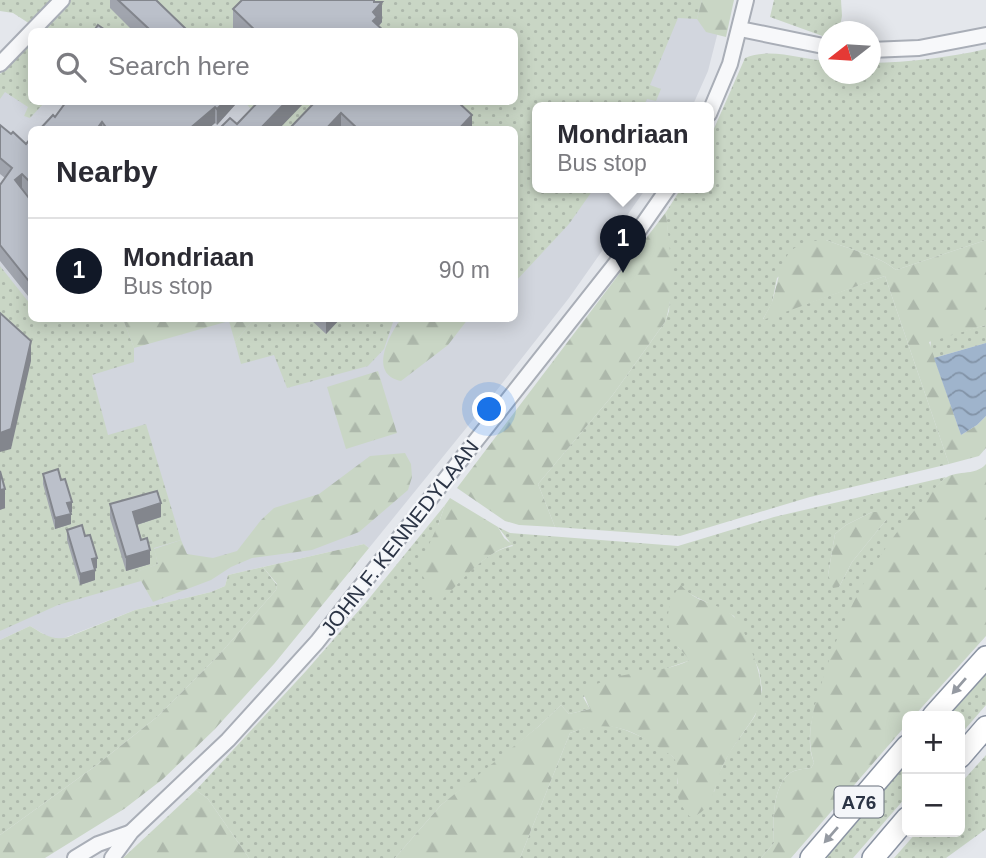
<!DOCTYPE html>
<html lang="en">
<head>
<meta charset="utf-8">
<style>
  body { margin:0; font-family:Helvetica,sans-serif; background:#f2f2f3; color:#2b2b33 }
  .controls { position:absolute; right:21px; bottom:21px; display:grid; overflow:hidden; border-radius:10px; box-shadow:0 4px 18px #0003 }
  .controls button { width:63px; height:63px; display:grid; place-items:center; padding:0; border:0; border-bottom:2px solid #e1e1e2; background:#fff; color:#2b2b33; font:35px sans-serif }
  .compass { position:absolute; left:818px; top:21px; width:63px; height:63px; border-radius:50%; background:#fff; box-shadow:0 4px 18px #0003; rotate:253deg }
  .you { position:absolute; left:490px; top:410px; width:24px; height:24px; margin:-18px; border:5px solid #fff; border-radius:50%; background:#1a73e8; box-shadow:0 0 0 10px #1a73e833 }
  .badge { display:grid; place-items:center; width:46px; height:46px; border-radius:50%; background:#111827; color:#fff; font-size:23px; font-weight:700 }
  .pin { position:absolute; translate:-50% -58px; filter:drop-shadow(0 2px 4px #0008) }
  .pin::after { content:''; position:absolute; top:37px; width:24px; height:21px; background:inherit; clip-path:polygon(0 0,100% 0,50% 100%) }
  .popup { position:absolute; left:532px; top:102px; width:182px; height:91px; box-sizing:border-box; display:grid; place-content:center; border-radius:10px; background:#fff; filter:drop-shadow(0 2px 5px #0005); font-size:23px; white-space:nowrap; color:#7c7c81 }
  .popup b { font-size:26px; color:#2b2b33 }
  .popup::after { content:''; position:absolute; left:50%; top:100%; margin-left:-14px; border:14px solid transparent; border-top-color:#fff }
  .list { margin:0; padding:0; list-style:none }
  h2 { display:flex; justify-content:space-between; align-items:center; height:91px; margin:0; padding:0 28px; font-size:30px }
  h2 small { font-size:23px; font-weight:400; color:#7c7c81 }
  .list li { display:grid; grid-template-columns:46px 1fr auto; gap:21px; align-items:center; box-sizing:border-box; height:105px; padding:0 28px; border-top:2px solid #e1e1e2 }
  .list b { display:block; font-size:26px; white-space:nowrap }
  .list p { margin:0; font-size:23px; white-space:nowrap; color:#7c7c81 }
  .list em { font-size:23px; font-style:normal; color:#7c7c81 }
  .icon { flex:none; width:38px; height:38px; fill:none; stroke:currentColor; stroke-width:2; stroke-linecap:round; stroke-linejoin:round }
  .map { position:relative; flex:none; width:986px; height:858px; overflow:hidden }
  .search { position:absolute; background:#fff; box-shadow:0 4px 18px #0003; left:28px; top:28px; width:490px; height:77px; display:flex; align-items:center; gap:18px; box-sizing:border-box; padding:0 24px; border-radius:10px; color:#7c7c81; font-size:26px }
  .panel { position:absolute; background:#fff; box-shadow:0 4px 18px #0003; left:28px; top:126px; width:490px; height:196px; border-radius:10px }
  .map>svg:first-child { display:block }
</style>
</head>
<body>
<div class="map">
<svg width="986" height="858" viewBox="0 0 986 858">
  <defs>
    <pattern id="green-dots" width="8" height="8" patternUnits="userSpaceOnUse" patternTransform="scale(1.75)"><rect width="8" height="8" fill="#c9d6c5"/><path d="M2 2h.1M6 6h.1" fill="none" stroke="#adb8ab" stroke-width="1.8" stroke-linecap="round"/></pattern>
    <pattern id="forest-firs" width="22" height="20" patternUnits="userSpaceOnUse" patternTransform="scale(1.75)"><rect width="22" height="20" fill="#c9d6c5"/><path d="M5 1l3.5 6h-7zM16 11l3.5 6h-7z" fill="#adb8ab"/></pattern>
    <pattern id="water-waves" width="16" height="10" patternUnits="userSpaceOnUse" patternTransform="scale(1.75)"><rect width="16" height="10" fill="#9fb4cc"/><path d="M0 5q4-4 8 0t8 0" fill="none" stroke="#8293a7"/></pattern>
  </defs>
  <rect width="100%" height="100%" fill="#e4e7ec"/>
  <path fill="#d2d6de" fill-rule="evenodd" d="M75 0H726L708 71 692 107H537V187H647L569 298 493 395 369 548 364 544 228 575 225 586 211 592 135 610 59 640 47 636 30 626 0 640V79L32 102H514V32ZM32 130H514V318H32Z"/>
  <g fill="url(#green-dots)" fill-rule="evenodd">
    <polygon points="0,0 114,0 135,31 41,31 13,13 0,11"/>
    <polygon points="152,0 702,0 697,19 678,18 650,85 661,89 656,101 647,99 643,107 537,107 537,187 595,187 569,224 515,282 514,130 268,129 245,102 514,102 514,32 182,31"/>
    <polygon points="774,0 841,0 842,16 839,31 828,32 828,38 770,17"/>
    <polygon points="31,42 32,102 45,102 30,118 24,116 28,107 5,92 0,99 0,74"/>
    <path d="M986 49V240L896 270C876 254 850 250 826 240L777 278 772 303 763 319 885 276 949 464 810 497 680 536 555 527 538 484 612 396 665 322 669 311 671 276 666 212 682 187H709V140L745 58C771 47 802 60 828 61V74H870L871 63C910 62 947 58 986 49Z"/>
    <polygon points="0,266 31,305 32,318 123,319 134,348 134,362 92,375 108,435 146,424 181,540 154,548 158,564 137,572 141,581 58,605 0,631"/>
    <polygon points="254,319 394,319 384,349 368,366 287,388 274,355 241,364 235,342"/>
    <polygon points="986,325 986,343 934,358 930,349 931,340"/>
    <path d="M946 477 930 494 816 703C811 724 806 742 814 763L811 768C804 769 795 769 789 774 772 788 773 823 774 843L761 858H520L570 733C581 729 591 725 603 725 620 725 668 746 677 762 680 768 678 777 677 784L714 792 718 775 729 753 755 716 762 690 759 670 734 616 688 593 678 647 691 660 583 697 590 709 569 714 561 705 539 726 490 767 441 805 395 858H249L208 799 196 790 306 671 367 601 445 505 438 525 439 602C460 583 484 551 513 546L498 527 510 533 678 546 774 517ZM872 512 886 520 852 562 839 587 828 575 835 534 846 525Z"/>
    <path d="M263 567 277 585 276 590 219 655 157 717 94 767 0 835V640L30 626C43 634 53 641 68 637L135 610 211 592 225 586 228 575Z"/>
    <polygon points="986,671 986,705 960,735 960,716 945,716"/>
    <polygon points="986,755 986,829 946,858 894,858 917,832 960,832 960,784"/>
    <polygon points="907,759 907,796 853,858 823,858"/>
  </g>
  <g fill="url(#forest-firs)">
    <polygon points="702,0 734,0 726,37 706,32 697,19"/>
    <path d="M666 212C669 247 677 289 665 322L612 396 538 484 555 527 519 525 505 521 457 488Z"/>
    <path d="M826 240C850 250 876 254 896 270L986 240V325L929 342 961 435 977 425 986 416V448L979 456 949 464 885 276 763 320C766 312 771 306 773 299 783 263 781 242 826 240Z"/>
    <polygon points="123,319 123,318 254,319 235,342 229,321 134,348"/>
    <path d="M401 319V318L468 319 448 345 401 381C368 374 389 335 401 319Z"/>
    <polygon points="378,371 397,433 346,449 327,387"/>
    <polygon points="405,453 411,464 412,477 408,490 359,532 312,550 252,558 231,567 211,580 153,602 136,572 158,564 154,549 181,540 187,554 213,558 237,551 261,520 274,508 319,494 370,456"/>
    <path d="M986 464V636L914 716H907V724L791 858H761L774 843C773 823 772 788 789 774 795 769 804 769 811 768L814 763C805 737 813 711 821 685 844 608 884 537 943 480 954 469 975 477 986 464Z"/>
    <path d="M450 498 498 527 504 538 513 545C485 551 460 583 439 603L418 568 438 525 445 505Z"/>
    <polygon points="872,512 880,512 887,516 886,520 852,562 839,587 833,588 828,575 835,534 846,525"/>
    <polygon points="364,544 369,548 274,664 214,730 163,779 124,809 45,858 0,858 0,835 94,767 157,717 219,655 276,590 277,584 263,567"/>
    <path d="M681 585C696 604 715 601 732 615 741 622 746 637 750 647 777 713 750 713 723 765 715 782 713 814 690 817 685 811 680 804 678 797 675 782 683 768 672 756 635 732 614 717 570 733L520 858H395L441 805 539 726 561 705 569 714 590 709 583 693C615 667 656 677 690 660 687 656 682 652 679 648 663 629 665 603 681 585Z"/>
    <polygon points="196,790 208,799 249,858 123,858"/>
  </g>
  <polygon fill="url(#water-waves)" points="986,343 986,416 977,425 961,435 934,358"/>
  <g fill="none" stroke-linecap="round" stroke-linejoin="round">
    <g stroke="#a9aeb7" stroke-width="18">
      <g id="minor">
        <polyline points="740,29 828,47"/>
        <polyline points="870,50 919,48 986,35"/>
        <polyline points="0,64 62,0"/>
        <polyline points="709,114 730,64 746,0"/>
        <polyline points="75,858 98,844 129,833"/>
        <polyline points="112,858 131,832 228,740 317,642 616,263 669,187"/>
      </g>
    </g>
    <g stroke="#8b94a3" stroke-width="24">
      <g id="highway">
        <polyline points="933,716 986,657"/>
        <polyline points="960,757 986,727"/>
        <polyline points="811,858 907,746"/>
        <polyline points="873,858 907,818"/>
      </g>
    </g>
    <use href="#minor" stroke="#f7f8fa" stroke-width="14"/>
    <use href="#highway" stroke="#fff" stroke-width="21"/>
  </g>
  <g fill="#a1a5ae">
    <polygon points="110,0 157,0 186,31 134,32 110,8"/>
    <polygon points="374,2 382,22 379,26 385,32 237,32 233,29 233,9"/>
    <polygon points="235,102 235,105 217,125 215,123 207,130 39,130 55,117"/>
    <polygon points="310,102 458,102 472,130 288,130 312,104"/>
    <polygon points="0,125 11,134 26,144 32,137 32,199 26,194 32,202 32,301 0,261 0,185 5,178 0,174"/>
    <polygon points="309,318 341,318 326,334"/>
    <polygon points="43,474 72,512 70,513 71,524 55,529 43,484"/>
    <polygon points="110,504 161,517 137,525 150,564 126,571 110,518"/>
    <polygon points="67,530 97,568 95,569 95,580 80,585 67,540"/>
  </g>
  <g fill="#83868d">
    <polygon points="382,2 382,22 373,32 373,12"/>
    <polygon points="224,102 235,102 235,105 217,125 217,109"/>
    <polygon points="286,102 305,102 278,130 259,130"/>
    <polygon points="215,107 215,123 207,130 188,130"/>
    <polygon points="341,113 341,130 325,130"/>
    <polygon points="472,115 472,130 458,130"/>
    <polygon points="102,122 102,130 96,130"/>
    <polygon points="22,174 22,190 15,180"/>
    <polygon points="326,318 341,318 326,334"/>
    <polygon points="31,341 31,361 11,449 0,452 0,433"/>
    <polygon points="5,489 5,508 0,510 0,490"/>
    <polygon points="72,502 72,512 67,513 67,503"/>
    <polygon points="161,503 161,517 133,526 133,512"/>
    <polygon points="71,514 71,524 55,529 55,518"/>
    <polygon points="150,550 150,564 126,571 126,557"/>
    <polygon points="97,558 97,568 92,569 92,559"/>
    <polygon points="95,570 95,580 80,585 80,574"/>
  </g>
  <g fill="#bbc0ca" stroke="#83868d" stroke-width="2">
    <polygon points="118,0 156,0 186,29 185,30 186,32 147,32 149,29"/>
    <polygon points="242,0 374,0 374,2 382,2 373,12 377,17 373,21 385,32 257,32 233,9"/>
    <polygon points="98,25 108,32 93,32"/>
    <polygon points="66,102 224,102 217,109 215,107 188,130 108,130 102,122 96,130 39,130 53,115 55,117"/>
    <polygon points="258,102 286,102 259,130 218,130 230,118 237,124"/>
    <polygon points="315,102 458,102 472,115 458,130 359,130 341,113 325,130 288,130"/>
    <polygon points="0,125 11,134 13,132 26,144 32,137 32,184 22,174 15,180 32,202 32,285 0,245 0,185 12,168 0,158"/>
    <polygon points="0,313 31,341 11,429 0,433"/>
    <polygon points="58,469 61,480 65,479 72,502 67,503 71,514 55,518 43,474"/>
    <polygon points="0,471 5,489 0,490"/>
    <polygon points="157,491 161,503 133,512 141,540 147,538 150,550 126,557 110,504"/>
    <polygon points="82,525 85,536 90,535 97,558 92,559 95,570 80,574 67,530"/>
  </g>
  <defs><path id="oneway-solid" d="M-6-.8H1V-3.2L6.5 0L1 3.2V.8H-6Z" transform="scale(1.75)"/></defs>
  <g fill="#959aa2">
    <use href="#oneway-solid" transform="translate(959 686) rotate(131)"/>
    <use href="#oneway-solid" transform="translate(831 835) rotate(131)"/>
  </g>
  <g text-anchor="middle" stroke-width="5" stroke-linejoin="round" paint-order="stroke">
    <rect fill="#f4f6f9" stroke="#676e7b" stroke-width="2" x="834.5" y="786.5" width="49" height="31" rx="5"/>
    <g font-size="19" font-weight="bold" fill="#2b3445">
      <text x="859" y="809">A76</text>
    </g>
    <g font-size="21" fill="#2b3445" stroke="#f4f6f9">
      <text transform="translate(400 538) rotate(-52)" y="7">JOHN F. KENNEDYLAAN</text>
    </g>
  </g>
</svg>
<div class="controls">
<button>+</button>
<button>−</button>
</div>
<svg class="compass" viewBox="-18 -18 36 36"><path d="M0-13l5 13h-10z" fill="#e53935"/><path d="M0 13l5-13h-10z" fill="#7c7c81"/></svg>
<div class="you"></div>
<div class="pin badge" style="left:623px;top:273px">1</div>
<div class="popup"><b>Mondriaan</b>Bus stop</div>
<div class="search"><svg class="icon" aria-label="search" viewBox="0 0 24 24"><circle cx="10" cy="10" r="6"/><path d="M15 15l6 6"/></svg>Search here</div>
<section class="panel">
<h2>Nearby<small></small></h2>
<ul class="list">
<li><span class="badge">1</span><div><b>Mondriaan</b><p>Bus stop</p></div><em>90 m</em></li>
</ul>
</section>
</div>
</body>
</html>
